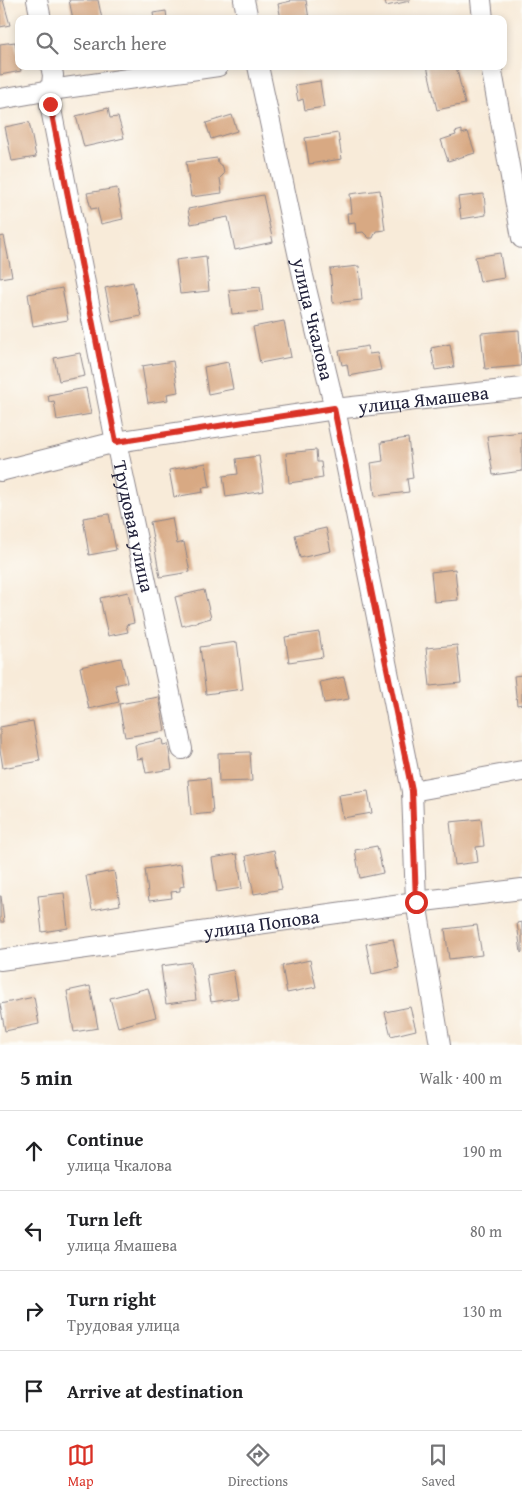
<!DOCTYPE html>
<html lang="en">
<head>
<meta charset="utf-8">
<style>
  body { margin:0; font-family:"Gentium Book Plus",serif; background:#f6f6f6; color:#202124 }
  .stop { position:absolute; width:15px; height:15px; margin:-11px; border:4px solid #d93025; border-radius:50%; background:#fff }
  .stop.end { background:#d93025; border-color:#fff; box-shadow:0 1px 5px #0008 }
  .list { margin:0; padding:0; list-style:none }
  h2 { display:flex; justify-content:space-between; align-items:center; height:65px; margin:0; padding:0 20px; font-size:21px }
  h2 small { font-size:16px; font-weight:400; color:#757577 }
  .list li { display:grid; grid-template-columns:32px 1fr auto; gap:15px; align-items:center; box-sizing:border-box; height:80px; padding:0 20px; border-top:1px solid #e0e0e0 }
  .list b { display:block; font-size:19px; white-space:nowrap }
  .list p { margin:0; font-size:16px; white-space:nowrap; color:#757577 }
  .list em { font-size:16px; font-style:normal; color:#757577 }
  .icon { flex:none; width:28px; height:28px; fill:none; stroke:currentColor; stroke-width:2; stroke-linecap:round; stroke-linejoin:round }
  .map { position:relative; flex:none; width:522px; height:1045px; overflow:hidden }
  .search { position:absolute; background:#fff; box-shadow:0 2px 8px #0003; left:15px; right:15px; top:15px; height:55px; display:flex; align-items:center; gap:12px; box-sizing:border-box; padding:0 18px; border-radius:10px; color:#757577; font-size:19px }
  .sheet { height:385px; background:#fff }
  nav { display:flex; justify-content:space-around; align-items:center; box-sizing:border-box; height:70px; border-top:1px solid #e0e0e0; background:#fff; font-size:14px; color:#757577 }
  nav a { display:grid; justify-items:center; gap:2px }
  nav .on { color:#d93025 }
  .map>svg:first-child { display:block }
</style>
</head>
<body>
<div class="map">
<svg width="522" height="1045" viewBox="0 0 522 1045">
  <rect width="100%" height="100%" fill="#fdfcf7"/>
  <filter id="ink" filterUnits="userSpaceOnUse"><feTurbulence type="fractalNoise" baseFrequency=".02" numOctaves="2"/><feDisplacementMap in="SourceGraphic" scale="10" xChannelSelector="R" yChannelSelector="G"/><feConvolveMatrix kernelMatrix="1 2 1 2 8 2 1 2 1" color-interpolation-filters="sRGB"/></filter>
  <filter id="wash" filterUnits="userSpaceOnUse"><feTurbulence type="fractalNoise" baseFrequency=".0096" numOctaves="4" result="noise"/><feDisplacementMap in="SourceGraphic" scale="20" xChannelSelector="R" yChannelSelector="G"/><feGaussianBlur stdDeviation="1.12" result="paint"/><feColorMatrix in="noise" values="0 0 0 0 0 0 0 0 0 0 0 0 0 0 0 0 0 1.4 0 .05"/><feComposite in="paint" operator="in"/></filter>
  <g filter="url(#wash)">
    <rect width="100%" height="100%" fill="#f8ebd9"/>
    <g id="blocks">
      <g fill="#d8a983">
        <polygon points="0,0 3,0 10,25 0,27"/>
        <polygon points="69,0 98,0 102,19 73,19"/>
        <polygon points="290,0 306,0 309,19 281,19 278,4 291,1"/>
        <polygon points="385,0 410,0 410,1 386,6"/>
        <polygon points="166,11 167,19 154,19 153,13"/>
        <polygon points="15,42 21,71 0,75 0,44"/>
        <polygon points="427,66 456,66 465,104 437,110"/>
        <polygon points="320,81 324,107 305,110 303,99 298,101 295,85"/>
        <polygon points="108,108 110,118 118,117 124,138 84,147 76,116"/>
        <polygon points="232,115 237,131 211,139 206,123"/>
        <polygon points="29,122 36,157 12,161 5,127"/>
        <polygon points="462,130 462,134 468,132 475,153 448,161 441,140 456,135 455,132"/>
        <polygon points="338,133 342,159 309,164 305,138"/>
        <polygon points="217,158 218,163 223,167 224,174 220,178 222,193 191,197 186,162"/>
        <polygon points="117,188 123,219 101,224 97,208 91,209 87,193"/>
        <polygon points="380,190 385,230 376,231 373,238 369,238 363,232 356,233 355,223 348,224 347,213 352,213 350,194"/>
        <polygon points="484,194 486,215 461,219 458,197"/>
        <polygon points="263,195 273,242 235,250 228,217 191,224 188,209"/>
        <polygon points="4,236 12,276 0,278 0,237"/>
        <polygon points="500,253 504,278 480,282 475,257"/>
        <polygon points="206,256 209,291 180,294 176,260"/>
        <polygon points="359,266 362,300 333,303 330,269"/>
        <polygon points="133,282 141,316 112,322 105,288"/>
        <polygon points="260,287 263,311 232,314 229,290"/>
        <polygon points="62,288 68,320 33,326 28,294"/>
        <polygon points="284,321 291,357 260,363 253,327"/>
        <polygon points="519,330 521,366 485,369 481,333"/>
        <polygon points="450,344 454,367 435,370 431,348"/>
        <polygon points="368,346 369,354 377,353 381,370 349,376 347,364 342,365 339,351"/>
        <polygon points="80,353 85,376 59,381 54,358"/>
        <polygon points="173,361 178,392 167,394 168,400 148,403 142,366"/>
        <polygon points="228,362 233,389 208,394 204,367"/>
        <polygon points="86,388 91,414 57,420 54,401 49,402 48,395"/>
        <polygon points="522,432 522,471 493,475 487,436"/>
        <polygon points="408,438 413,478 407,479 409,492 375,496 371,463 383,461 381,442"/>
        <polygon points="316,450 317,462 321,462 323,478 289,483 286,453"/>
        <polygon points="259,456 264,491 226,497 223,476 238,474 236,459"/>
        <polygon points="206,463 210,487 202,488 203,492 174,497 169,470"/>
        <polygon points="109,514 116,550 89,555 83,518"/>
        <polygon points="172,518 177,544 184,542 190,572 160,577 150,522"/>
        <polygon points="326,528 331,551 300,558 295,535"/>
        <polygon points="455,569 458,600 434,602 431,572"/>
        <polygon points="204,590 211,618 182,626 175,597"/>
        <polygon points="128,592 134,623 126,625 128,632 108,636 100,598"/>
        <polygon points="319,632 323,657 289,662 285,637"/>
        <polygon points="237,642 243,689 206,694 200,647"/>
        <polygon points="457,645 461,683 430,686 426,648"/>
        <polygon points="121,658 127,682 115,685 119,702 89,709 80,667"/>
        <polygon points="522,675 522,704 517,705 514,676"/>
        <polygon points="344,677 349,699 324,703 320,682"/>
        <polygon points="159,697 165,731 125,737 119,704"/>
        <polygon points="33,721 40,761 3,768 0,750 0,727"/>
        <polygon points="162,739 163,745 168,744 172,769 146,773 143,758 137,759 135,745"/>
        <polygon points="250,752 252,781 219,782 218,753"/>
        <polygon points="210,778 213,813 191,815 188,780"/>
        <polygon points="368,791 372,813 343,818 339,795"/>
        <polygon points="481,819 484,846 476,847 478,862 455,865 450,822"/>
        <polygon points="377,846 383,873 360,878 355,850"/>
        <polygon points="274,850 282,889 254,894 246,856"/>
        <polygon points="237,854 242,888 217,892 212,858"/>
        <polygon points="181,864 184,886 180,887 180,891 171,892 172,898 149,901 145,869"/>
        <polygon points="114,871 120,905 92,910 86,876"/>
        <polygon points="64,893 68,928 42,932 38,896"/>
        <polygon points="0,896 1,896 4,922 0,922"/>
        <polygon points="522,922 522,952 521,953 517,923"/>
        <polygon points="477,925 482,955 449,959 445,929"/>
        <polygon points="393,939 399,968 372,974 366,944"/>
        <polygon points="310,960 316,987 287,993 282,966"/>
        <polygon points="191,962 196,1000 166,1004 161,966"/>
        <polygon points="233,970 238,998 211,1002 207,975"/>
        <polygon points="90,986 98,1028 74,1032 67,991"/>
        <polygon points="148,988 156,1017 118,1027 110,998"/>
        <polygon points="34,997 39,1024 5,1031 0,1004"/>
        <polygon points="410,1007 416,1030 391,1036 385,1012"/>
      </g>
    </g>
  </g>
  <g filter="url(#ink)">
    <use href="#blocks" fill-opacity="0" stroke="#8d868a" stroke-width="1"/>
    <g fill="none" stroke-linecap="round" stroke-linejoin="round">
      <g stroke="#8d868a" stroke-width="22">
        <g id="minor">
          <polyline points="37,0 41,19"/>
          <polyline points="244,0 248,19"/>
          <polyline points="481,0 483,19"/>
          <path id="s1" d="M51 66 53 75 50 104 116 442 182 749"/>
          <path id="s2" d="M258 66 303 276 335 409 412 791 416 902 440 1045"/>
          <polyline points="491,66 522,238"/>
          <polyline points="0,99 51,90 218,66"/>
          <path id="s3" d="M0 471 116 442 335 409 522 388"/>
          <polyline points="412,791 522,771"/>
          <path id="s4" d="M0 960 416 902 522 889"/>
        </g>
      </g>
      <use href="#minor" stroke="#fff" stroke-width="20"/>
    </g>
  </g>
  <g fill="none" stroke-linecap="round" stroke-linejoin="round" filter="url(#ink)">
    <polyline stroke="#d93025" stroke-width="6" points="50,104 116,442 334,408 412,791 416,902"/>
  </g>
  <g text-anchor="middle" stroke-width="4" stroke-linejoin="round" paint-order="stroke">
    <g font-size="19" fill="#22223b" stroke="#fdfcf7">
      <text dy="7" stroke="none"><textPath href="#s2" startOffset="259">улица Чкалова</textPath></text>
      <text dy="7" stroke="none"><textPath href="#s3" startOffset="430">улица Ямашева</textPath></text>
      <text dy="7" stroke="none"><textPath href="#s1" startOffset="469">Трудовая улица</textPath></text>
      <text dy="7" stroke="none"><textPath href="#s4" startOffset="264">улица Попова</textPath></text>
    </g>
  </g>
</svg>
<div class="stop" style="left:416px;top:902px"></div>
<div class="stop end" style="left:50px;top:104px"></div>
<div class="search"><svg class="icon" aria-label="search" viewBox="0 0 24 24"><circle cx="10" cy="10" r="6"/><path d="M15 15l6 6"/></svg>Search here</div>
</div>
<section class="sheet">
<h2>5 min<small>Walk · 400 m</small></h2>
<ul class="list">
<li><svg class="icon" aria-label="ahead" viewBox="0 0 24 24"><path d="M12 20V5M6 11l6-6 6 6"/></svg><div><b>Continue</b><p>улица Чкалова</p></div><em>190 m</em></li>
<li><svg class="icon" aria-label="left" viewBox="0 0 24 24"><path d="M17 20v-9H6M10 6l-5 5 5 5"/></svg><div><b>Turn left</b><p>улица Ямашева</p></div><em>80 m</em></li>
<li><svg class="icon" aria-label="right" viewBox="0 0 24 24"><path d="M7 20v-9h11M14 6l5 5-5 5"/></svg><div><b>Turn right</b><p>Трудовая улица</p></div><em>130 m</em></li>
<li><svg class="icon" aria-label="arrive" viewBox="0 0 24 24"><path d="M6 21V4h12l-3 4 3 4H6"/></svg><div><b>Arrive at destination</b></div></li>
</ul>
</section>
<nav>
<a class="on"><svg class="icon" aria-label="map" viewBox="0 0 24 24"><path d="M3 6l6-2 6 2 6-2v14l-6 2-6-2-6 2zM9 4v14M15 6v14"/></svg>Map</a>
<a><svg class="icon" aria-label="directions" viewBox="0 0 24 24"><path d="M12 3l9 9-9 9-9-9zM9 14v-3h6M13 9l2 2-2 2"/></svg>Directions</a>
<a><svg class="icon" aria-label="saved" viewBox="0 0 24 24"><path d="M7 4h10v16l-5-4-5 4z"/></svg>Saved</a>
</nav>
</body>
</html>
